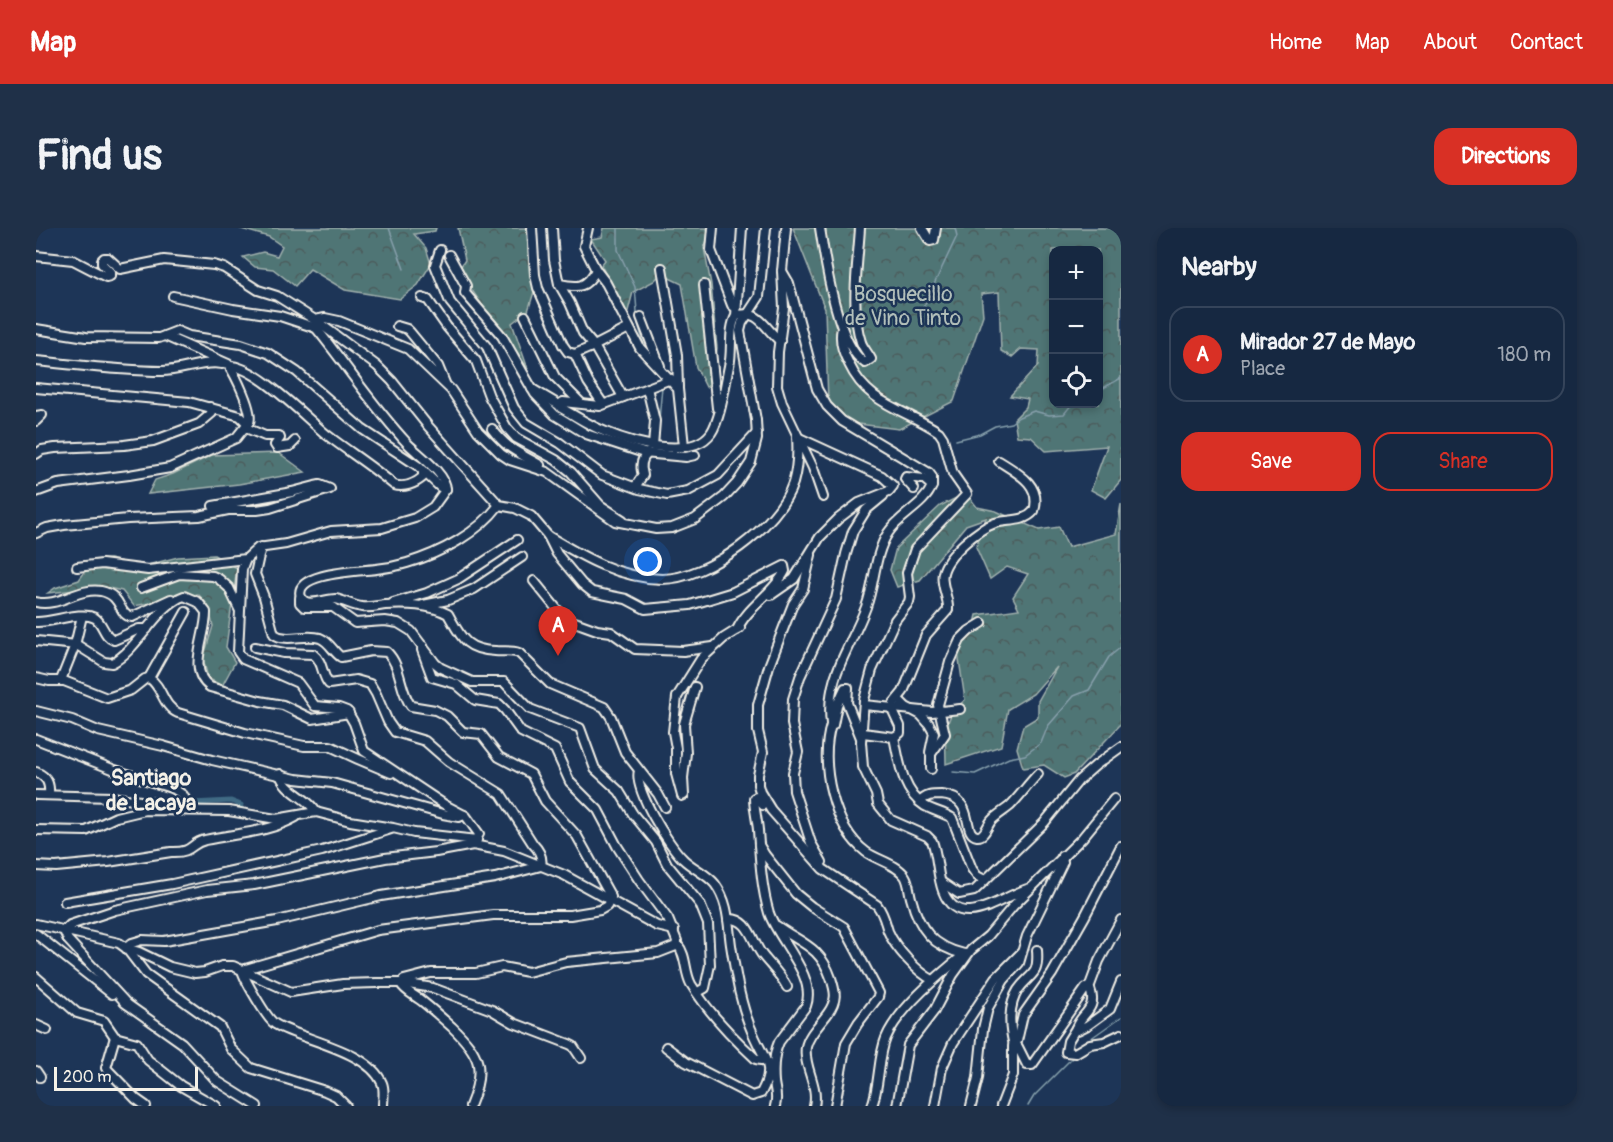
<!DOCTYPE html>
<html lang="en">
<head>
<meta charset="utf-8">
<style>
  body { margin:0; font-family:Pangolin,sans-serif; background:#1f3048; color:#f1f3f6 }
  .controls { position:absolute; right:18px; top:18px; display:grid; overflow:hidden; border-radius:12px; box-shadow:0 3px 9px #0003 }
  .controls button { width:54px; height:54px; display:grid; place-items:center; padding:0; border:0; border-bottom:2px solid #35445a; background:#162841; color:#f1f3f6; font:30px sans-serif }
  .scale { position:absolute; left:18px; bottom:15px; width:144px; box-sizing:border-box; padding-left:6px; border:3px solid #f4f1e8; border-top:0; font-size:16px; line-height:21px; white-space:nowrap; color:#f4f1e8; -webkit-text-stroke:4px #1d3557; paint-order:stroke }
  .you { position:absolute; left:612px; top:334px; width:21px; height:21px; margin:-15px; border:4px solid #fff; border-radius:50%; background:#1a73e8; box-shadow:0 0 0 9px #1a73e833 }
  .badge { display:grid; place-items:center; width:39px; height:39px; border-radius:50%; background:#d93025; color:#fff; font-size:20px; font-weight:700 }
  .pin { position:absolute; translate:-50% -50px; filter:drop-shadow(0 2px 3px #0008) }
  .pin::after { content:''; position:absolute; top:32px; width:21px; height:18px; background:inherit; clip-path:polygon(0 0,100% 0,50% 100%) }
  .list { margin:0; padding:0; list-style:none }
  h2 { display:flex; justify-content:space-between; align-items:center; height:78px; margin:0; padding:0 24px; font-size:26px }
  h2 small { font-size:20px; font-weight:400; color:#9ea6b1 }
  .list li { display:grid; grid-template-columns:39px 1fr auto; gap:18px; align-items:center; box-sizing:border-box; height:96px; margin:0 12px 12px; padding:0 12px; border:2px solid #35445a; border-radius:18px }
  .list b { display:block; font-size:22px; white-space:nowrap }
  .list p { margin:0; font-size:20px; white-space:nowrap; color:#9ea6b1 }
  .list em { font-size:20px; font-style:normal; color:#9ea6b1 }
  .actions { display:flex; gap:12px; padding:18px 24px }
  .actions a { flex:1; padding:14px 0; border:2px solid #d93025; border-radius:18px; text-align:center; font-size:21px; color:#d93025 }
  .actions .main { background:#d93025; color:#fff }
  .icon { flex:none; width:33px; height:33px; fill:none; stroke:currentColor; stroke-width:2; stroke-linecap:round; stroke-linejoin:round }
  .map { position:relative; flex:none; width:1085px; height:878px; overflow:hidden; border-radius:18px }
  header { display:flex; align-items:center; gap:36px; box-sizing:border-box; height:84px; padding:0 30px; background:#d93025; color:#fff }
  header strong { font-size:28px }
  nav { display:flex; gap:33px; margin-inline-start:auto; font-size:21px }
  .intro { display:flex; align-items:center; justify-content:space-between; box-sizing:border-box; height:144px; padding:0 36px }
  h1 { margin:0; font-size:42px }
  .button { padding:15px 27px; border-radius:18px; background:#d93025; color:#fff; font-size:21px; font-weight:700 }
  main { display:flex; gap:36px; padding:0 36px }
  aside { flex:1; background:#162841; border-radius:18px; box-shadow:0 3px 9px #0003 }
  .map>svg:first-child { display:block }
</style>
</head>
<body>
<header>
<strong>Map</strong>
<nav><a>Home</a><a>Map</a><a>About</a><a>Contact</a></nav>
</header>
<div class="intro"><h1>Find us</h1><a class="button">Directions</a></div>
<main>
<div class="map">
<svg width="1085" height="878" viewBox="0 0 1085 878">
  <defs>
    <pattern id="forest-crowns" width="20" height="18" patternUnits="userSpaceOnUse" patternTransform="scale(1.5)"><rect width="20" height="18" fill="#507475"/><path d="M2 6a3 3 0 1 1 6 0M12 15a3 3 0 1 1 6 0" fill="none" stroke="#4c5c5b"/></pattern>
  </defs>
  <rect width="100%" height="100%" fill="#1d3557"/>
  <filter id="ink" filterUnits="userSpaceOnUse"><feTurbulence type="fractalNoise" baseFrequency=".0167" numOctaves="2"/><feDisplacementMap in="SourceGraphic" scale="12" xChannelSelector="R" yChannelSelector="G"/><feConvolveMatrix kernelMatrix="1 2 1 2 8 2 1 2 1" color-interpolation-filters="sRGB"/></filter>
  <g filter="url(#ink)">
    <g fill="url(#forest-crowns)" stroke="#a2b2ae" stroke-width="1.5" fill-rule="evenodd">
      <polygon points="202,0 400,0 399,3 378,6 390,20 395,36 382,57 364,71 309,62 274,41 259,58 237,41 219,39 207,29 227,24 241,28 246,18 233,9"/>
      <path d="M422 0H492V24L498 64 492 83 476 95 492 141C470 107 443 77 423 41L429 32Z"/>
      <polygon points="568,0 671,0 673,7 668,20 675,56 681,120 677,155 670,159 660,139 646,56 625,46 618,53 597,64 591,87 565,37 569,32 555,11 566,9"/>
      <path d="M757 0H1085V252L1070 270 1055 262 1071 218 1010 223 995 209 981 208 978 191 990 179 992 171 974 168 1002 138 1003 122 985 121 976 129 965 123 963 64 945 66 947 87 918 173 863 201 814 195 792 175 789 81ZM1017 22H1062V176H1017Z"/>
      <polygon points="243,225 269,244 203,256 112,266 119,252 137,246 176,227"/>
      <path d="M930 265 941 279 960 283 1003 302 1023 299 1032 319 1080 306 1085 276V496L1038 546 1028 550 1008 537 987 540 981 520 987 498 1002 489V473L1021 439 997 466 972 481 965 518 910 536C910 510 905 489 929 472L920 411 937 404 941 387 983 381 977 369 992 346 971 339 954 351 940 319 950 290 930 297 884 352 861 359 854 342 860 320 904 278Z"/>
      <polygon points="178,327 201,340 190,419 199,434 186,458 172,450 167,431 177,398 172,377 162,366 98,378 86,363 68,359 12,365 19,360 43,352 57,332 74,331 104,339 142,329"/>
    </g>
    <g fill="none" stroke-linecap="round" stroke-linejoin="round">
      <g stroke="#87a0ac" stroke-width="1.5">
        <polyline points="353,0 368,41"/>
        <polyline points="582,0 582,22 599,59 602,96 608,116 613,123"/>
        <polyline points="885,84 921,8 919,0"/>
        <polyline points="1062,163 1085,150"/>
        <polyline points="920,212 944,206 959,198 975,195 983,189 998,183 1013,187 1028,186 1036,176"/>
        <polyline points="621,214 626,159"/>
        <polyline points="917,544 939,546 973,530 989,527 1005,515 1012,498 1038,468 1053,462 1073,429 1085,419"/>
        <polyline points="1044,818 1085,789"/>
        <polyline points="992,878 998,868 1038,828"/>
      </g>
      <polyline stroke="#3f6a84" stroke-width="5" points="156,575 195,573 205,577"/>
      <g stroke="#f4f1e8" stroke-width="12">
        <g id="minor">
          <polyline points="496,0 499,47 502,60 527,117 532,124 539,126 552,154 567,176"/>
          <polyline points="516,0 518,32 523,56 534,75 547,105 558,118 587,169"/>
          <polyline points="552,0 548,18 560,42 570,55 604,120 642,161 648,218"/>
          <polyline points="677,0 675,22 696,77 700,80"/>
          <polyline points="750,0 746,43 748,80 742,124 741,158 746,175 777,240 787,269"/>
          <path d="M784 0C789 32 801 118 829 135L835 131C832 125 827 120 825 114 814 82 822 34 824 0"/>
          <polyline points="886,0 894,13 898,12 900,0"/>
          <polyline points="404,22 399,37 414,74 451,119 478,180 490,195 524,215 566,247 603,261 631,267 652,263 682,247 721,205"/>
          <polyline points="413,27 430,58 429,65 466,108 499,166 519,187 550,206 608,225 650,229 659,227"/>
          <path d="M0 28 37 32 70 49 74 48V44L66 36V32L68 30H72L84 41 128 32 178 37 188 40 222 62 241 68 279 92 341 138 356 153 392 198 463 277 479 280 495 288 512 308 521 326 546 356 556 364 590 371 609 381 654 377 697 364 748 338 749 343C738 365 710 380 701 402"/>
          <polyline points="626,40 641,127 642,159"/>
          <polyline points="746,43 753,55 781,161 791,178 806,193 893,245 896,249 896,258"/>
          <path d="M523 56C543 60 550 60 560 42"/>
          <polyline points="668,57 681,180"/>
          <polyline points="137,68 197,81 244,88 280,100"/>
          <polyline points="386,70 392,72 411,99 440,133 453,168 471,200 480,210 520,232 535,244 564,277 587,292"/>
          <polyline points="489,88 519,149 545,175"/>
          <polyline points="700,88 706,0"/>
          <polyline points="605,89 624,138"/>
          <polyline points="361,98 371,101 374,104 402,138 409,155"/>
          <path d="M806 100C803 112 807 125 813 136 832 177 869 181 903 204L907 210 917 246 931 266 879 321 871 345 874 369 873 374 859 392 836 442 828 472 825 514 827 539 840 566 842 576 855 592 891 608 896 613C902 628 901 647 907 663 924 707 968 666 995 660"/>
          <polyline points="0,101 50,109 123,110 141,103 153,108 205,116 232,125 261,144 326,201 382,238 404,259 410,261"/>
          <polyline points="539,126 558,118 593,100"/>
          <path d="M0 133C42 137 84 143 126 143 145 143 169 132 186 136"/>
          <path d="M194 138C220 138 270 190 291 207 313 224 337 239 358 257 368 260 379 256 387 249V242"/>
          <path d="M635 151 564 178 527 174 523 177 525 180C540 188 554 198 570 204 596 215 655 232 675 205 685 190 689 156 693 138 697 123 692 102 700 88 723 80 729 101 744 113"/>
          <path d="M0 160 153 174 204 188 211 195 213 194C218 184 199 146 192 136L129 108"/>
          <polyline points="611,160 619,193 617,218"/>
          <polyline points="496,161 523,177"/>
          <polyline points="0,188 6,187 0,193"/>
          <polyline points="210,200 229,208 243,208 244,210 239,217 241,220 254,218 259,213"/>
          <path d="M456 201C472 222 482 224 504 237"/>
          <polyline points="0,226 6,222 19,220 88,217 117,213 163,196 176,185 174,179"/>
          <path d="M599 259 607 247C604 238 605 231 612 225"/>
          <polyline points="0,264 22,256 93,247 134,240 200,210 212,195"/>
          <path d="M463 277C442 305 405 325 371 335 361 338 350 340 340 341 326 343 256 344 265 369 270 381 291 370 300 371 309 373 317 378 326 379 334 380 342 378 349 377 370 376 393 376 412 386 425 409 429 422 459 423 467 424 475 422 483 425L514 456 568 479 575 489 589 524 622 566 629 579"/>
          <polyline points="0,305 11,300 28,297 92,291 163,288 192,282 221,282 234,280 294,261 284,257 279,258 256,264 177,278"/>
          <path d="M512 308C547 329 583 350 626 351 672 351 743 298 757 255 761 241 762 223 761 209L846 248 857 258 853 263 823 275 802 291 784 309 758 351 735 367"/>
          <path d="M225 319 219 346 228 369 238 406C250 415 270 405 284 410 294 414 297 424 305 429L335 423 351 424C366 439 363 462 375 478L399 482 411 488 427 504 445 506 463 529 495 546 509 573 541 608 575 669 571 678 564 682 534 687H457L342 702 206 742C208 751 231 791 239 796 268 813 332 822 346 855 349 862 347 871 347 878"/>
          <path d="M775 327 767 361 757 376 748 399 733 438 722 477V503L727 524 722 547V557L724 564 735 582 787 641 841 677C848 686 849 694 852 703 859 720 882 745 897 752"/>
          <polyline points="41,339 66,336 112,342 210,331"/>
          <polyline points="498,353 524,385 536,393 561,402 575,404 599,421 647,423 677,419"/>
          <polyline points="105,360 143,346 177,348 183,351 193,360 203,381"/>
          <polyline points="264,370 264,375 268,379 297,379 319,395 349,393 362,395 375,403 399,435 405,440 436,454 468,454 494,481 544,500 559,541 583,563 597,586 620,614 631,636 664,676 672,696 674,737 669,760 662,764"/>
          <path d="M0 374C22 380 42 359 65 363 88 368 81 387 96 389L135 371"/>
          <polyline points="357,375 391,365 422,351 481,312"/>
          <polyline points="387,377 412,372 438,361 486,329"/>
          <path d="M0 394C16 395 45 382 59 390 68 396 67 408 78 412L103 401H111"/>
          <path d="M0 413 41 417 68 434 76 435C102 422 121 377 148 368L162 374 170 384C171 407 150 442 174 459L224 473 247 477 276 491 313 485"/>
          <path d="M387 418 386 422 396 449 420 456 439 472 463 476 469 482 485 504 519 521 534 554 562 582 581 618 603 652 632 691 641 713 640 718 622 725 530 734 492 744 466 739 440 745H395L368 752 365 756C370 764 380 768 387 774 397 782 406 790 416 799 444 826 450 840 434 878"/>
          <path d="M219 419 248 425 277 426C288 434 285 447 293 456L320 452 334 456 340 466 352 494 359 504 389 513 413 534 465 566 497 616C503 622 507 629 505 638"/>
          <path d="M0 450 13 453H28L71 470 95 462 109 451 113 450C127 459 126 478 142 485L209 505 268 518H294L322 531 355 545"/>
          <polyline points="113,450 150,384"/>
          <polyline points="25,452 39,417 46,388"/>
          <polyline points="659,459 648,496 650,525 647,550 648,567 646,568 640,546 640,520 637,504 641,469 665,431 688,410 704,400"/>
          <polyline points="862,471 870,479 885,487 893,496 898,505 894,524"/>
          <polyline points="828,477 896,484 924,481"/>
          <polyline points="0,483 36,492 62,503 127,518 176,532 260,551 296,555 407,586 423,589 428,587"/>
          <path d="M795 497C783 535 797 599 830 624 841 632 861 636 869 648 873 654 873 663 875 670 883 701 897 719 928 726"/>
          <path d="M827 505 858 509 864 505V498L857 483 858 475 867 464 890 407 912 382C913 369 904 357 907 345 911 327 942 301 959 295 972 291 988 295 998 283 1006 257 982 245 963 233"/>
          <path d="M858 509C863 532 866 564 889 578 898 583 908 585 916 590L936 641 941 648 949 652"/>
          <path d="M825 510 811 475 812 460H809L801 477 797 497 795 496C789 448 814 422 830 379 839 355 838 327 852 305 863 287 888 278 896 258L888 251 870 249 869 251 878 261"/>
          <polyline points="0,511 79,542 138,561 147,567 149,571 145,575 133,577 76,569 0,567"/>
          <polyline points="895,541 895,526 909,506 902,477 914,434 924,412 933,403 946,395"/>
          <path d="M603 543C597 560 633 618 647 631 656 640 671 646 679 656 693 675 692 696 695 717 700 749 705 781 719 810 730 834 739 839 725 865L716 868 650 834 630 819"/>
          <path d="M0 544C11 549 14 555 13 567"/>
          <path d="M244 546C249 564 272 569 280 584"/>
          <path d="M884 574C890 567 896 567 905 567 941 570 925 606 941 608 949 609 951 597 956 592 961 587 968 583 974 578 984 568 992 556 1002 546"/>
          <path d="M727 577 720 569 718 570C718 580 721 591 722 602 724 630 725 658 733 685 742 712 781 748 770 778L743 814C738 825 737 841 738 854 739 863 742 869 739 878"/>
          <polyline points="0,602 50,603 80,589 109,582 193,583 240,591 280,584 314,593 357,600 378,605 441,612"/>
          <path d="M437 617 443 606 430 588 409 577 328 523 318 495 311 483 303 480 279 478 262 455 207 431 202 424 206 341 210 331 222 320 250 316 295 303 346 300 379 290 397 279 410 261C410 246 383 227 372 216 338 180 311 138 280 100L279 92 289 90 303 93 372 121 415 162 442 203 465 226 474 232 511 244 579 293 620 301 636 300 659 291 688 269 701 255 715 234 721 211 720 192 704 103 706 95 723 69 730 0"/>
          <polyline points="723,617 729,627 760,666 776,679 808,699 843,765 842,769 822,795 810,815 799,878"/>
          <polyline points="786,634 775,615 758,563 757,545 762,524 756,496 757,471 764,449 800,371 810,326 817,303 830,282 847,268"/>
          <path d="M0 638 20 639 72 634 135 624C158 625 154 615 169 612 200 605 232 605 260 589"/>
          <polyline points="905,654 923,666 938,663 1008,595 1043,552 1060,537 1085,519"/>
          <polyline points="29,674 136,656 286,623 355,601"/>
          <path d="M692 691C714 689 716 715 727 728 735 738 744 746 751 759"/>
          <polyline points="0,696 83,715 90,720 103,724 134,739 159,745 169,744 186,738 197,738 255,764 307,756 340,755 366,755 397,760 456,782 478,795 533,816 537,818 545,830"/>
          <path d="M741 698C766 716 784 718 795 750 800 765 801 772 792 785 785 795 772 807 770 819 767 839 783 857 778 878"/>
          <polyline points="0,706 76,766"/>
          <path d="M641 716C651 727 648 743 655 756 672 784 696 809 720 831L725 832 729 831"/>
          <polyline points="0,749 41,785 68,793 79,809 101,815 112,832 145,858 180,878"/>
          <polyline points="1053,760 1063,733 1085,692"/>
          <polyline points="88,774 146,815 181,853 221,878"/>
          <polyline points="91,776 32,712 28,703 34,697 79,682 171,662 218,657 349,630 400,624 437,617 468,623 528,647 621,698 638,702"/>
          <polyline points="0,797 11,802"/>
          <polyline points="1040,800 1032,813 1030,824 1039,825 1054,816 1068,814 1085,806"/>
          <polyline points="79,809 70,840 100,871 110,878"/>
          <polyline points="978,815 981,813 987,787 1016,746 1049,688 1085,618"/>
          <path d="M978 817C973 800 972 778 982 762 995 744 1003 749 1001 722"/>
          <polyline points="0,843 4,849"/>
          <polyline points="310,878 300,868 289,863 215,840 195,821 184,799 110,746 90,720 96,715 106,712 128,713 241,693 345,668 459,650 505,638"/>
          <path d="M836 878C844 856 842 829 850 810 862 781 905 745 929 726"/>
          <polyline points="861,878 872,817 898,783 917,747 935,722 952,708 978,677 1046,610 1078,571"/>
          <polyline points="899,878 906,840 917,815 960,750 985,725"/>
          <polyline points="935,878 942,850 947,801 952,780 968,752 983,735 991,708 1027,634 1026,628"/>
          <path d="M965 878 977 847V818L982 819 991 837H996L1050 760 1054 761C1062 782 1045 785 1040 800L1042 802 1052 797 1074 781 1085 754"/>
        </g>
      </g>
      <use href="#minor" stroke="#1d3557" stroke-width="8"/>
    </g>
  </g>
  <g text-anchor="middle" stroke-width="5" stroke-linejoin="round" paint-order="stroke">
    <g font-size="21" fill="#b2bfba" stroke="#1d3557">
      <text x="867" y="73">Bosquecillo<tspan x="867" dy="24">de Vino Tinto</tspan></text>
    </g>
    <g font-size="22" font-weight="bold" fill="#f4f1e8" stroke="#1d3557">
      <text x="115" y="557">Santiago<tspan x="115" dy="25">de Lacaya</tspan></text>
    </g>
  </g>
</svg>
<div class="controls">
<button>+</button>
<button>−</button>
<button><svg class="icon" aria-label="locate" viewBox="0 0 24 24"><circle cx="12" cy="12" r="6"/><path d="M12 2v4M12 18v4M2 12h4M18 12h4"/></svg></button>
</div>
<div class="scale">200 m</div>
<div class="you"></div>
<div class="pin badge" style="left:522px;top:428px">A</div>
</div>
<aside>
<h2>Nearby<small></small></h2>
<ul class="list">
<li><span class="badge">A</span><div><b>Mirador 27 de Mayo</b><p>Place</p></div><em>180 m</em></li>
</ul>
<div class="actions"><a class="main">Save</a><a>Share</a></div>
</aside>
</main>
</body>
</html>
